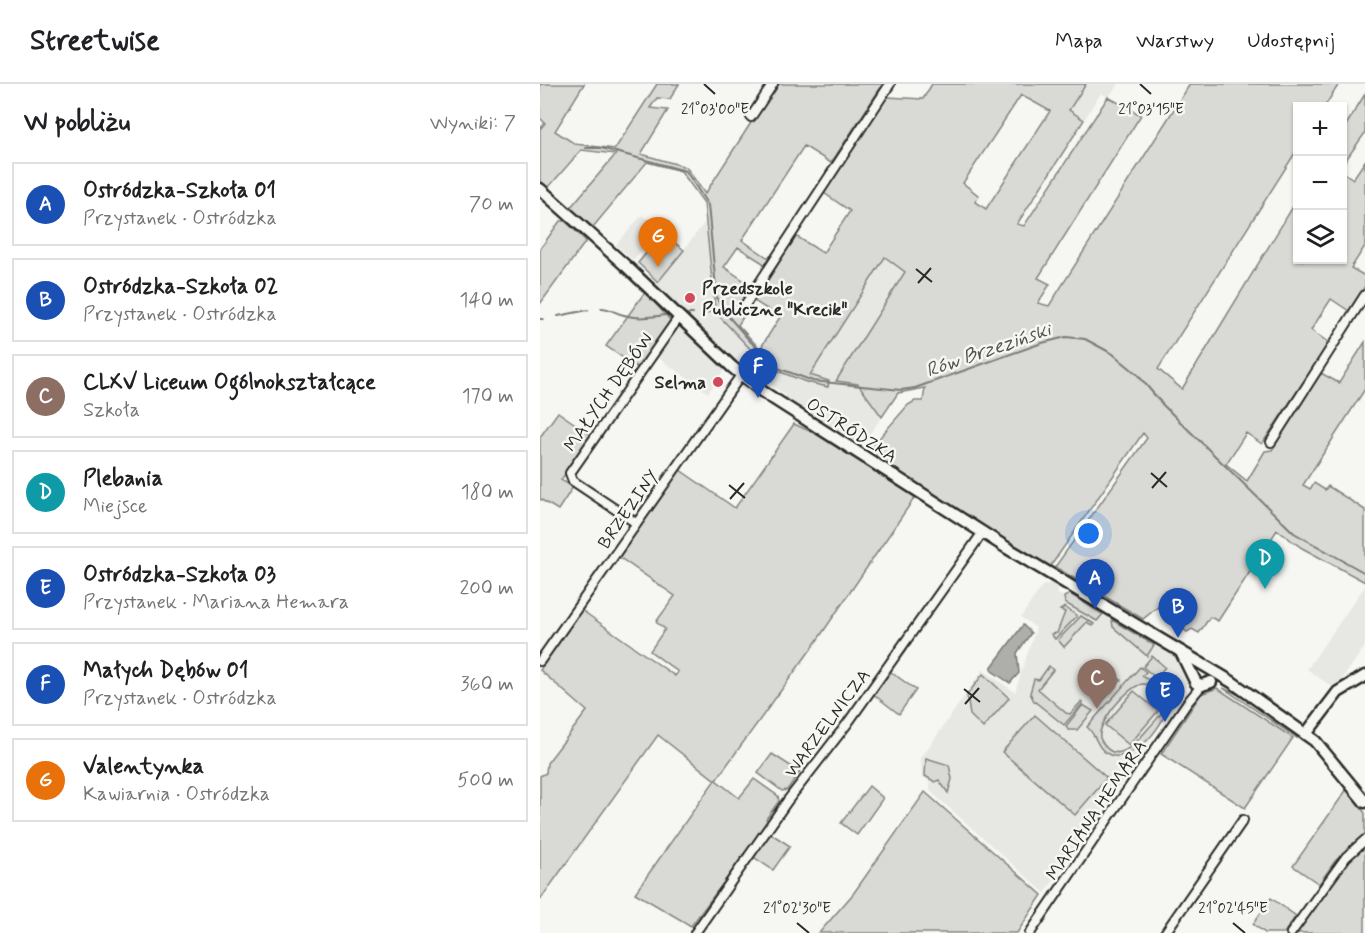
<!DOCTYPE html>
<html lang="pl">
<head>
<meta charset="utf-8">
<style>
  body { margin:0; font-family:Mynerve,sans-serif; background:#f6f6f6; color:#202124 }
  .controls { position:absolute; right:18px; top:18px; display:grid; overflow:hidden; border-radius:0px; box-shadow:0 2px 4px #0004 }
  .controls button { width:54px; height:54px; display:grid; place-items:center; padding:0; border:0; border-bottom:2px solid #e0e0e0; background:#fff; color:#202124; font:30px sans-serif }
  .you { position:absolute; left:549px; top:450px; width:21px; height:21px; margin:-15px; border:4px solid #fff; border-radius:50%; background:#1a73e8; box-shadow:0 0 0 9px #1a73e833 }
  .badge { display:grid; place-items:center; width:39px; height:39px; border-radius:50%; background:#d1495b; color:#fff; font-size:20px; font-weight:700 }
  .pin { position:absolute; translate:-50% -50px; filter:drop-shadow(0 2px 3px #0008) }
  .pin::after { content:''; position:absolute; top:32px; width:21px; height:18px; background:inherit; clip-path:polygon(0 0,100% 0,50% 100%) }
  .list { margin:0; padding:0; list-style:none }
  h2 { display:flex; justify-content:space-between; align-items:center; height:78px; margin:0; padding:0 24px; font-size:26px }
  h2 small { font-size:20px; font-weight:400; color:#757577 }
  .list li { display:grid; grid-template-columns:39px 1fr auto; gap:18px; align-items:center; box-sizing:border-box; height:84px; margin:0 12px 12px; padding:0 12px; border:2px solid #e0e0e0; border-radius:0px }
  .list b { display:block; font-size:22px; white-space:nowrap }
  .list p { margin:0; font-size:20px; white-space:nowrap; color:#757577 }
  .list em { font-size:20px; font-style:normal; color:#757577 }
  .icon { flex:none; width:33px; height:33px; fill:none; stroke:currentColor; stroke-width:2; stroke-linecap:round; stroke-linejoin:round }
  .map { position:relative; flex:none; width:825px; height:849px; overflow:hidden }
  header { display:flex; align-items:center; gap:36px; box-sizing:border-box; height:84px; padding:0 30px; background:#fff; border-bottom:2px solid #e0e0e0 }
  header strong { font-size:28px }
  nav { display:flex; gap:33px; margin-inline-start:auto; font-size:21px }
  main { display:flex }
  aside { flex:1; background:#fff }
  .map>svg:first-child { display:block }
</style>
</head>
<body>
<header>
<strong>Streetwise</strong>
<nav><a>Mapa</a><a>Warstwy</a><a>Udostępnij</a></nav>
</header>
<main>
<aside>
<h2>W pobliżu<small>Wyniki: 7</small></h2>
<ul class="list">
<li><span class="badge" style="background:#1a4fb4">A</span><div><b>Ostródzka-Szkoła 01</b><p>Przystanek · Ostródzka</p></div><em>70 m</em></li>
<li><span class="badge" style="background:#1a4fb4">B</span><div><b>Ostródzka-Szkoła 02</b><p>Przystanek · Ostródzka</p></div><em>140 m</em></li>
<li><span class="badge" style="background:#8d6e63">C</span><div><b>CLXV Liceum Ogólnokształcące</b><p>Szkoła</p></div><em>170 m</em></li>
<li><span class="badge" style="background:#0f9aa8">D</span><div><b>Plebania</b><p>Miejsce</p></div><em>180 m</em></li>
<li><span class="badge" style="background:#1a4fb4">E</span><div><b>Ostródzka-Szkoła 03</b><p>Przystanek · Mariana Hemara</p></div><em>200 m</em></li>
<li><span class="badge" style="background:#1a4fb4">F</span><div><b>Małych Dębów 01</b><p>Przystanek · Ostródzka</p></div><em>360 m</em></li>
<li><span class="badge" style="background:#e8710a">G</span><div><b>Valentynka</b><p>Kawiarnia · Ostródzka</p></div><em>500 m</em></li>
</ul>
</aside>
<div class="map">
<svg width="825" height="849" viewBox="0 0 825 849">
  <rect width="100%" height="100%" fill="#f6f6f2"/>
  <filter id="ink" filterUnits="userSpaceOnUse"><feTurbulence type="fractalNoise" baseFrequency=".0167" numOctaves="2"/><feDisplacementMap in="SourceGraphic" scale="12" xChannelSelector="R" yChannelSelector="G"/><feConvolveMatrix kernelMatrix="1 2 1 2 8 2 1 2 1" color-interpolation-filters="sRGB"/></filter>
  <g filter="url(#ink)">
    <g fill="#e7e7e3">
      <polygon points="546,0 579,0 568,13 561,9 544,36 528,26"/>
      <polygon points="102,131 119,145 93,176 76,161"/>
      <polygon points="165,138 175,226 216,271 287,302 289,297 269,292 345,173 366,188 297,297 318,300 342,333 320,363 246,316 245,311 228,299 224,301 204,286 115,203"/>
      <polygon points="138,241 185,285 168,309 117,273"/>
      <polygon points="511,499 517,503 518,510 524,513 530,510 635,573 645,585 647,599 642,610 505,809 390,707 390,698 382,692 381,674 443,586 475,608 496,544 481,533 502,502"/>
      <polygon points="825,502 825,562 801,597 791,602 767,585"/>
    </g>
    <g fill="#d9d9d5" stroke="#828280" stroke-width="1.5" fill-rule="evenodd">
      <path d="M0 0H44L15 47 35 60 75 65 117 0H139L130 15 117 14 110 24 128 26 101 70 146 83 165 110 236 0H343L291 79 264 62 202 156 227 173 231 172 224 183 223 179 198 163 184 183 212 202 201 224 207 227 198 241 220 265 240 233 214 217 256 152 283 169 310 127 284 109 347 13 383 15 392 0H546L529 26 544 36 477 140 484 142 568 13 601 31 498 194 510 200 498 219 509 222 650 0H799L785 22H758L757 66 618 285 642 305 757 116 758 176H802L803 88 813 95 825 77V162L811 184 825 192V202L809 227 791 215 771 246 789 259 722 360 706 349 686 380 707 397 725 367 732 366 781 289 799 299 825 258V305L763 401 770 405 774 399 785 406 788 402 825 426V498L762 464 737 446 678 537 670 533 659 549 652 545 647 548 643 545 644 540 618 523 603 535 515 483 607 354 603 349 510 483 442 443 327 368 368 321 375 317H383L385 304 358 309 342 333 318 300 296 297 365 188 345 173 270 291 289 297 288 303 266 298 233 285 216 271 180 233 175 225 164 119 141 87 107 78 53 143 30 124 76 70 41 66 8 104 0 96V45L5 39 0 34ZM481 11 510 27 446 125 435 118 439 112 423 99Z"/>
      <polygon points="825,10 825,49 803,80 803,46"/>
      <polygon points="20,137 25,137 46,157 0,220 0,165"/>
      <polygon points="123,149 144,166 118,198 98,179"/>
      <polygon points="105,208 131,237 98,284 66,262"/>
      <polygon points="18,328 51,351 21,396 33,403 18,426 0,415 0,353"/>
      <polygon points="254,340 276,350 375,413 274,561 176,696 199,714 214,695 238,712 239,717 226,735 229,738 151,842 95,809 175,696 118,651 0,816 0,692 6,689 7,679 47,627 0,586 40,525 135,592 138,588 110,567 125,545 116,538 135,512 79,473 140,386 195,424"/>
      <polygon points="530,510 562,530 563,530 557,537 525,519 524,513"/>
      <polygon points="525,523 537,532 515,555 511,550 517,549 525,528 520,526"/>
      <polygon points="541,532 554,540 552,542 547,538 524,563 518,556"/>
      <polygon points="572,536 614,561 607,572 573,543"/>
      <polygon points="612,572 625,583 616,594 603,583"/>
      <polygon points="509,582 513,586 498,605 526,629 530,630 541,618 543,619 524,641 494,617 490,609 494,595 499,596"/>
      <path d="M600 583 606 588 602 592C610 598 619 597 625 607 639 630 594 681 570 671 556 665 557 651 547 643ZM602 600C616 600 630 614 622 628 618 635 611 641 607 646 594 661 574 684 560 654 557 639 587 603 602 600Z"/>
      <polygon points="569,586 581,596 558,622 554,603"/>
      <polygon points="351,588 376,606 359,630 333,610"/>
      <polygon points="443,590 469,614 443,644 430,631 427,611"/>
      <polygon points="677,604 753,654 705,724 621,670 661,610"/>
      <polygon points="683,604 702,612 757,650 757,654"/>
      <polygon points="594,607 618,627 589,661 565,641"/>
      <polygon points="543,621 553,627 537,646 528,646 526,642"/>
      <polygon points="495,631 567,694 535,731 462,668"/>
      <polygon points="232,670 260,688 247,706 242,707 218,689"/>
      <polygon points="386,674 409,681 412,695 408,709 399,696 395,698 385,692"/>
      <polygon points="329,702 343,714 317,751 301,739"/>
      <polygon points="807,705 825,729 825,751 795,777 779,800 753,782"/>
      <polygon points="385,708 502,811 477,849 279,849 313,810"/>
      <polygon points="230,749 250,762 233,786 212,772"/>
      <polygon points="825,759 825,849 756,849 804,783"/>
      <polygon points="731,814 756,832 744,849 725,849 713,840"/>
    </g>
    <polygon fill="#aeaeab" stroke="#7a7a78" stroke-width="1.5" points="483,541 491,549 477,569 479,589 470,599 452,587 451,584"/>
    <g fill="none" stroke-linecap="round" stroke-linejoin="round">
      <g stroke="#7a7a78" stroke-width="2">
        <polyline points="46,64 61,64 146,87 168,121 177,214 181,224 210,257 235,283 273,297 361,306 375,304 502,259 526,253 545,255 573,270 597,290 623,321 754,449 825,489"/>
        <path d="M61 224C70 224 75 229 84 231 99 236 117 232 132 230"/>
        <polyline points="163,229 183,226"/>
        <polyline points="144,230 153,230"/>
        <polyline points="18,232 48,226"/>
        <polyline points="0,235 3,235"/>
      </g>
      <g stroke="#2b2b2b" stroke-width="12">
        <g id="street">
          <polyline points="211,33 233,0"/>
          <polyline points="203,224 350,0"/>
          <polyline points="731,358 825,211"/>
          <polyline points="96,439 33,397 30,389 139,233"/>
          <polyline points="0,577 201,291"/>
          <polyline points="155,849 248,716 307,640 443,448"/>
          <polyline points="490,849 647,619 662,601"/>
          <polyline points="625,849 703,736"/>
          <polyline points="751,849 806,773 825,756"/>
        </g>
      </g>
      <g stroke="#2b2b2b" stroke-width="15">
        <g id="secondary">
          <polyline points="0,105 86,182 192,283 223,308 467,464 692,598 775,657 825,718"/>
          <polyline points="641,568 656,599 662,601 671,598"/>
          <polyline points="766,650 798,608 825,592"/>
        </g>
      </g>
      <use href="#street" stroke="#f6f6f2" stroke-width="8"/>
      <use href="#secondary" stroke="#f6f6f2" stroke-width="10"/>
    </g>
  </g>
  <path fill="none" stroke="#2b2b2b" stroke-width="2" d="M164 0 175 10M600 0 611 10M376 185 392 198M378 199 391 184M611 389 627 403M189 401 205 414M612 404 626 388M190 415 204 399M424 605 440 618M425 620 439 604M257 839 269 849M693 839 705 849"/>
  <g fill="#d1495b" stroke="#f6f6f2" stroke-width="2">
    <circle cx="150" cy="214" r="6"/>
    <circle cx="178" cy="298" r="6"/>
  </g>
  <g text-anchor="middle" stroke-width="5" stroke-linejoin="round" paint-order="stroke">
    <g font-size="18" font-weight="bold" fill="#2b2b2b" stroke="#f6f6f2" text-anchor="start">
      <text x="162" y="210">Przedszkole<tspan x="162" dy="21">Publiczne "Krecik"</tspan></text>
      <text x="166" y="304" text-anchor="end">Selma</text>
    </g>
    <g font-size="18" fill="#2b2b2b" stroke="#f6f6f2">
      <text transform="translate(68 308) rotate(-55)" y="6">MAŁYCH DĘBÓW</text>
      <text transform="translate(312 346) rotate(33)" y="6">OSTRÓDZKA</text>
      <text transform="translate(88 425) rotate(-55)" y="6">BRZEZINY</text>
      <text transform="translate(287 639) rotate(-53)" y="6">WARZELNICZA</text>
      <text transform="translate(556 726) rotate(-56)" y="6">MARIANA HEMARA</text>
    </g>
    <g font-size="20" font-style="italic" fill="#525251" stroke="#f6f6f2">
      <text transform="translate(448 265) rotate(-19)" y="7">Rów Brzeziński</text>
    </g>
  </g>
  <g font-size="15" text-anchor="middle" fill="#2b2b2b" stroke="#f6f6f2" stroke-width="5" stroke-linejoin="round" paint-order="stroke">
    <text x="175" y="30">21°03'00"E</text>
    <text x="611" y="30">21°03'15"E</text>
    <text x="257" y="829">21°02'30"E</text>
    <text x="693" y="829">21°02'45"E</text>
  </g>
</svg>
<div class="controls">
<button>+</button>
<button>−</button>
<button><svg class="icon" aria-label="layers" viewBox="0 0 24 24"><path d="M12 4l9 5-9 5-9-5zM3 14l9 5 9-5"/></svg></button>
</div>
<div class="you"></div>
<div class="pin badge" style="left:555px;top:525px;background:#1a4fb4">A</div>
<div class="pin badge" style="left:638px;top:554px;background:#1a4fb4">B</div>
<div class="pin badge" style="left:557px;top:625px;background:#8d6e63">C</div>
<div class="pin badge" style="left:725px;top:505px;background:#0f9aa8">D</div>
<div class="pin badge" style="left:625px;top:638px;background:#1a4fb4">E</div>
<div class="pin badge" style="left:218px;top:314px;background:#1a4fb4">F</div>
<div class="pin badge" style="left:118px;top:183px;background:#e8710a">G</div>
</div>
</main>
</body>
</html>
